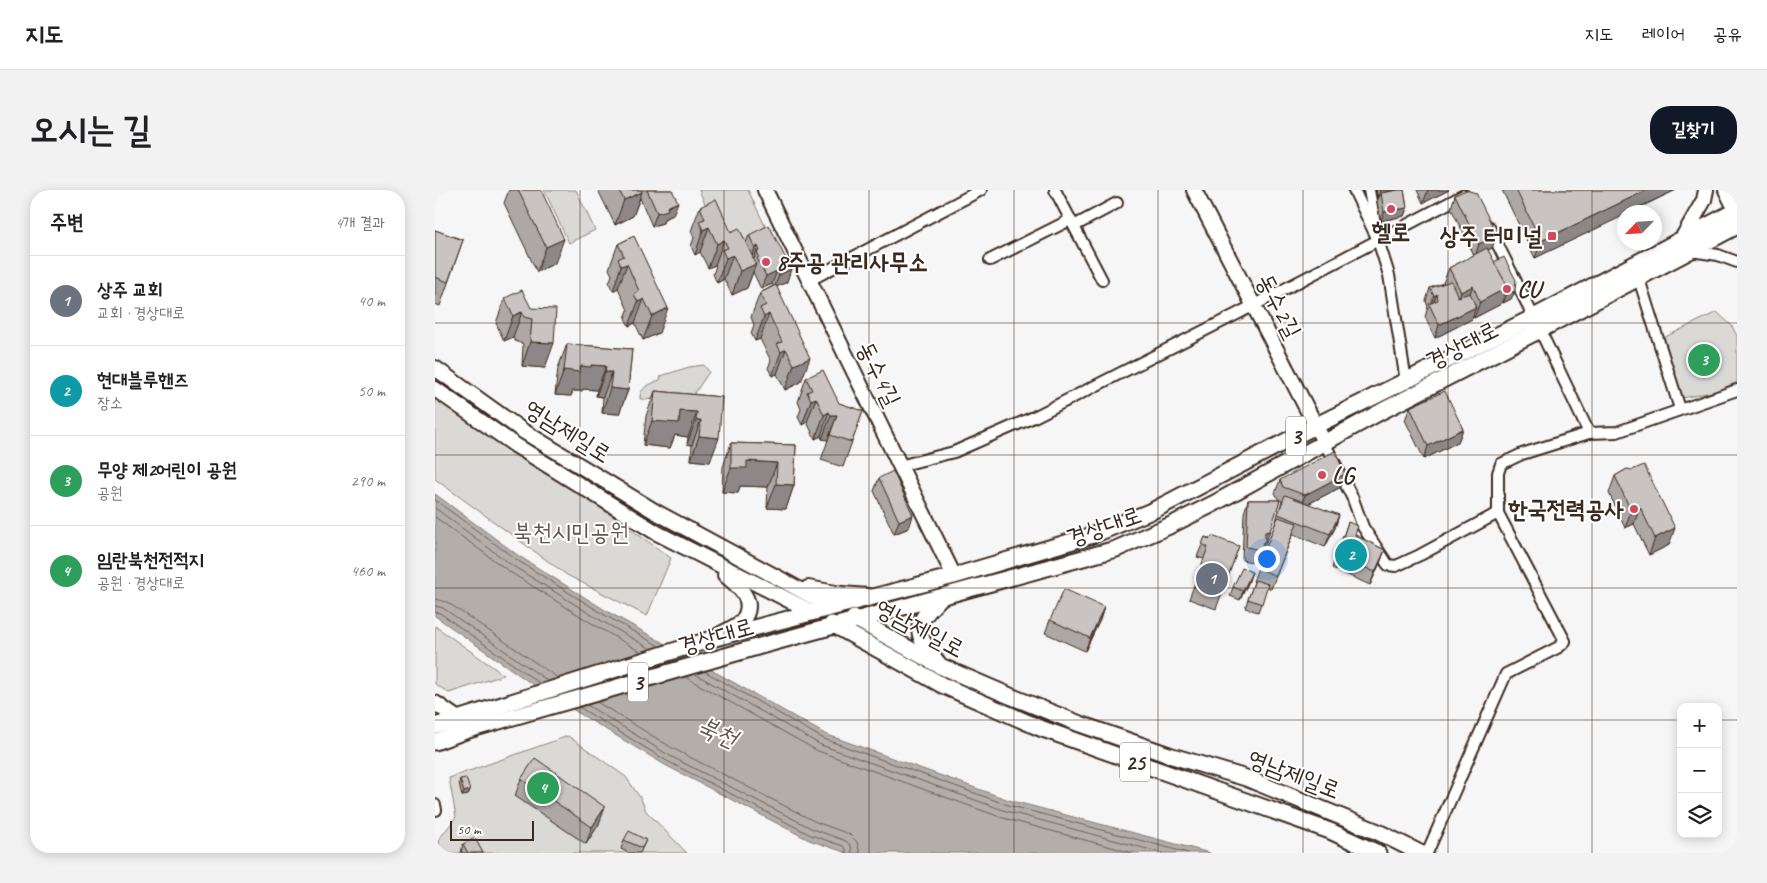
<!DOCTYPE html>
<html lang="ko">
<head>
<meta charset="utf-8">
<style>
  body { margin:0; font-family:Caveat,"Poor Story",sans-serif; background:#f2f2f2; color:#202124 }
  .controls { position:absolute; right:15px; bottom:15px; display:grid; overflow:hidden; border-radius:10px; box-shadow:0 2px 12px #0003 }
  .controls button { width:45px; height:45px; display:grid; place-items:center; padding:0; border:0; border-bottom:1px solid #e0e0e0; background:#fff; color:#202124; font:25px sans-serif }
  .compass { position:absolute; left:1182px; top:15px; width:45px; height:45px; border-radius:50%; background:#fff; box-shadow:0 2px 12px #0003; rotate:245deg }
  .scale { position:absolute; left:15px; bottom:12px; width:84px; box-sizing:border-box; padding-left:5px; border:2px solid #3b2a1e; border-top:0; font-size:14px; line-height:18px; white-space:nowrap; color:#3b2a1e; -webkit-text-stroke:4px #fff; paint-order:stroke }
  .you { position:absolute; left:831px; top:368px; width:18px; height:18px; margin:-12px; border:4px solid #fff; border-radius:50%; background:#1a73e8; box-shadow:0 0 0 8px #1a73e833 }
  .badge { display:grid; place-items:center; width:32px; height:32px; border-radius:50%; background:#111827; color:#fff; font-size:16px; font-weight:700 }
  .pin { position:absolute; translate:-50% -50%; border:2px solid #fff; box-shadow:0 1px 5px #0006 }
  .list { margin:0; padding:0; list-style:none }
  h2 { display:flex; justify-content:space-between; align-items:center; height:65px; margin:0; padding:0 20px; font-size:21px }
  h2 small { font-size:16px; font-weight:400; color:#757577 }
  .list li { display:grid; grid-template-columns:32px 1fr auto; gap:15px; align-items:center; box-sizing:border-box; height:90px; padding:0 20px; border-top:1px solid #e0e0e0 }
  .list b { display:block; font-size:19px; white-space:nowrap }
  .list p { margin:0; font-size:16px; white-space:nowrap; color:#757577 }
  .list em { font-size:16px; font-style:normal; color:#757577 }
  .icon { flex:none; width:28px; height:28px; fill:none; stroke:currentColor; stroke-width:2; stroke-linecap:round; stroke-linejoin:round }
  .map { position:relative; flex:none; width:1302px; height:663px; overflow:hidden; border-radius:20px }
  header { display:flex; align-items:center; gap:30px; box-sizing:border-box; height:70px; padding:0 25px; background:#fff; border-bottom:1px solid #e0e0e0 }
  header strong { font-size:24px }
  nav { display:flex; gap:28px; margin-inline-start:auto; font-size:18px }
  .intro { display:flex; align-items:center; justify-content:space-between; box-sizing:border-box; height:120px; padding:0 30px }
  h1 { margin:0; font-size:35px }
  .button { padding:12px 22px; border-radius:20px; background:#111827; color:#fff; font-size:18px; font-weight:700 }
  main { display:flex; gap:30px; padding:0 30px }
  aside { flex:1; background:#fff; border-radius:20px; box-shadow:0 2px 12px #0003 }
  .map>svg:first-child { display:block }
</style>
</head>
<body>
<header>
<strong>지도</strong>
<nav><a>지도</a><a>레이어</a><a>공유</a></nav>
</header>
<div class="intro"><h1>오시는 길</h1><a class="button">길찾기</a></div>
<main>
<aside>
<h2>주변<small>4개 결과</small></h2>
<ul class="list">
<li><span class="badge" style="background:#6b7280">1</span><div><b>상주 교회</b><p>교회 · 경상대로</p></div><em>40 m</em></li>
<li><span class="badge" style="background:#0f9aa8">2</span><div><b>현대블루핸즈</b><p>장소</p></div><em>50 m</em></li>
<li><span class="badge" style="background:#2e9e5b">3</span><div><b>무양 제2어린이 공원</b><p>공원</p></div><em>290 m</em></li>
<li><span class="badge" style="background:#2e9e5b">4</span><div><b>임란북천전적지</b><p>공원 · 경상대로</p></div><em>460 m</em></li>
</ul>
</aside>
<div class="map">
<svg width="1302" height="663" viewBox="0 0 1302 663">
  <rect width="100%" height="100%" fill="#f7f6f6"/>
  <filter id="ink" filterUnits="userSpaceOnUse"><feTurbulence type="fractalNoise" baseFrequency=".02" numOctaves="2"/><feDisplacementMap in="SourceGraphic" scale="10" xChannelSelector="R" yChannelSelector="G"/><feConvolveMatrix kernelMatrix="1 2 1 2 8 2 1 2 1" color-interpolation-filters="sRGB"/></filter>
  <g filter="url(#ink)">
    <g fill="#dbd9d6" stroke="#8b827a">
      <polygon points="109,0 141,0 160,40 134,53"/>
      <polygon points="264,0 313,0 333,42 299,57 273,21"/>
      <polygon points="1282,122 1297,136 1302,146 1302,192 1281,201 1248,208 1228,148"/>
      <path d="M269 175 274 182 257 207 250 211 205 209C204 197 216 194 225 190L226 186 254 177Z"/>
      <polygon points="0,200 236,368 212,426 132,385 0,289"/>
      <polygon points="0,436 69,485 14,503 0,494"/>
      <polygon points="133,546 191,587 206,609 211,621 252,663 3,663 5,648 21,627 14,588"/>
    </g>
    <polygon fill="#b4aeaa" stroke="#847972" points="0,304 84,366 170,420 390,544 574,610 775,663 412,663 374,650 230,575 107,501 0,426"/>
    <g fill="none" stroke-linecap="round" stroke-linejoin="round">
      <g stroke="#6b5f56" stroke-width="1">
        <polyline points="0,310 82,370 168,424 224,456"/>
        <polyline points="0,318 78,376 165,430 216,459"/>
        <polyline points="0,327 75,382 161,436 206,462"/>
        <polyline points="0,409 12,412 123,488"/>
        <polyline points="0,416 8,418 113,491"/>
        <polyline points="0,422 5,423 106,494"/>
        <polyline points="269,481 389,549 573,615 753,663"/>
        <polyline points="260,484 386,555 571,621 727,663"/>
        <polyline points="250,487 383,561 568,628 698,663"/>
        <polyline points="162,512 239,559 381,632 414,644 422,652 425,663"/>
        <polyline points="152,515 235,566 378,639 411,651 416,656 417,663"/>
        <polyline points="144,517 232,571 376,645 408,656 411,659 411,663"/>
      </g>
      <g stroke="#3b2a1e" stroke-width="14">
        <g id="street">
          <polyline points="620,0 667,90"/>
          <polyline points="919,0 943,50 954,85 971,191"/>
          <polyline points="934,0 940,34"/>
          <polyline points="639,36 682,13"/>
          <polyline points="1054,37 1105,140 1154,243"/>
          <polyline points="1256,61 1283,65 1302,72"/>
          <polyline points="555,70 635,30"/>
          <polyline points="1204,89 1245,219"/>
          <polyline points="373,91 546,0"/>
          <polyline points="889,252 918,309 928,337 953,375 961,376 985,365 1063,323 1063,283 1066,274 1087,264 1154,243 1182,242 1302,200"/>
          <polyline points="464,276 519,262 599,227 802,124 1029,5"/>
          <polyline points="0,615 1,620"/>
          <polyline points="992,663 1071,484 1124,457 1130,451 1063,323"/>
        </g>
      </g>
      <g stroke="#3b2a1e" stroke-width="18">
        <g id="secondary">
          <polyline points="330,0 519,386"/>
          <polyline points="759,0 889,252"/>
          <polyline points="1291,0 1302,22"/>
          <polyline points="1248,47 1269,10 1271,0"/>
          <polyline points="0,178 88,241 221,322 397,417"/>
          <polyline points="0,199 80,255 222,343 377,422"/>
          <polyline points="373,398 406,404 433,406"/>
          <path d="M284 445C291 441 303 436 308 430 322 410 303 396 290 385"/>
          <polyline points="0,513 23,529 29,536"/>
        </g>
      </g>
      <g stroke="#3b2a1e" stroke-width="19">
        <g id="primary">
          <polyline points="419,428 505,476 575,506 645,534 734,565 811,588 943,642 985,663"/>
          <polyline points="397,434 507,495 605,538 895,641 943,663"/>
          <path d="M503 473C494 462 479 445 487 430 491 422 499 415 505 408"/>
          <polyline points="0,536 280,448 519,386 658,345 719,320 880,236 1099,127 1302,20"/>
          <polyline points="0,552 33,540 329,455 681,359 734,336 778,314 947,221 1105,140 1302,36"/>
        </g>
      </g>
      <use href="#street" stroke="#fff" stroke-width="10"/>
      <use href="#secondary" stroke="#fff" stroke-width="14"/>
      <use href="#primary" stroke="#fff" stroke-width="15"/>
    </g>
    <g fill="#ada8a6" stroke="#3b2a1e">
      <polygon points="74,0 106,0 120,73 102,82 69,13"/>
      <polygon points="163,0 237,0 238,25 229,29 228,33 217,36 205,8 198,26 180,35"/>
      <polygon points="941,0 969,0 972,18 969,26 946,31 942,12 944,7 943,8"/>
      <polygon points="982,0 1014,0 988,13"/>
      <polygon points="1067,0 1241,0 1100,68"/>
      <polygon points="1020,5 1062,45 1057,58 1053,60 1059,72 1080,101 1076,109 1068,113 1068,111 1066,114 1039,128 1038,126 1037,129 1000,148 990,127 993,117 991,111 995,98 1008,93 1014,78 1039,65 1016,18"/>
      <polygon points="265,17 296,42 311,53 314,45 352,92 341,97 366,192 350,200 342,184 337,186 333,178 336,171 325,149 320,151 316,143 319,135 316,127 325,103 338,96 337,94 326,99 318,82 312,98 297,105 289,89 282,93 278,84 281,76 280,75 273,78 265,62 260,65 256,56 259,48 256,41"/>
      <polygon points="0,40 28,50 5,116 0,114"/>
      <polygon points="199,46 224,143 208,150 200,133 194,136 190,128 193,120 183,98 178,101 174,93 177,85 174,79 183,54"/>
      <polygon points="70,108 96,118 110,178 87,176 88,154 80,151 78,147 69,151 61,133"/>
      <polygon points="132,154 197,159 193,200 184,224 167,223 168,207 161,206 162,200 148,199 147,201 138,201 136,206 120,205 123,178"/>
      <polygon points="371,188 404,213 428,221 408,277 386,270 393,250 387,249 386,246 380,249 372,232 367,235 363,227 366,219 363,212"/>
      <polygon points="220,201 287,207 275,272 256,270 257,255 252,254 253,247 240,245 235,258 208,255 211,226"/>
      <polygon points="975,217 1028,239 1023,252 989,269 970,230"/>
      <polygon points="296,253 361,255 359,295 351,319 332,318 333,297 305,296 303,303 287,302 288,277"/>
      <polygon points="1192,279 1234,355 1214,365 1199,334 1190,338 1174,303 1180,286"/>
      <polygon points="444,288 478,325 474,338 459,344 439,301"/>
      <polygon points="845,290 906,297 873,314 904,325 900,338 890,357 858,344 836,399 832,397 823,422 810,418 819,392 818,391 839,337 847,311 845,310 830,354 822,373 807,370 809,323 813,310 844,310 840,303"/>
      <polygon points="913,332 920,345 950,360 945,373 935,395 897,378"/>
      <polygon points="770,347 804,356 781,419 754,409 769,369 762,367"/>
      <polygon points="814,391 805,410 795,406 798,397"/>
      <polygon points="669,417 665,430 650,461 610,443 615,430"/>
      <polygon points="25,589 33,605 27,606 24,593"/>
      <polygon points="86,589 164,634 151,654 80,606"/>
      <polygon points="189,650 211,650 205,663 194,663 186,659"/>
      <polygon points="28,654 48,663 26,663"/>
    </g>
    <g fill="#8d8887" stroke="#3b2a1e">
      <polygon points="945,0 966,0 946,3 944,7 943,8"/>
      <polygon points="993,0 1014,0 988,13"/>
      <polygon points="1212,0 1241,0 1194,22 1190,22 1190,25 1100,68 1106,51"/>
      <polygon points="207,2 198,26 180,35 189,10"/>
      <polygon points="243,12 238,25 229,29 228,33 217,36 222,23"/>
      <polygon points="972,18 969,26 946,31 949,22"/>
      <polygon points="274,37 265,62 260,65 268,40"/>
      <polygon points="1062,45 1057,58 1040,67 1044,54"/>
      <polygon points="129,49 120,73 102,82 111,57"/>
      <polygon points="289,50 280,75 273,78 282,54"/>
      <polygon points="323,56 319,69 315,71 320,58"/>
      <polygon points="298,65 289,89 282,93 291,68"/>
      <polygon points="192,74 183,98 178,101 186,76"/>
      <polygon points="321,74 312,98 297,105 305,81"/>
      <polygon points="356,79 352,92 339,98 344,85"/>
      <polygon points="342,81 337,94 326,99 331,86"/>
      <polygon points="1038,96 1031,113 1020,119 1026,102"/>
      <polygon points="1073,97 1066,114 1039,128 1045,112"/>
      <polygon points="1080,101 1076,109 1068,113 1072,104"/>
      <polygon points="1002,104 997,117 995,116 999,106"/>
      <polygon points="209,109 200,133 194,136 203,112"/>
      <polygon points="1041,117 1037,129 1000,148 1004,135"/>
      <polygon points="233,118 224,143 208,150 217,126"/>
      <polygon points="87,122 78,147 69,151 78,126"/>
      <polygon points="334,124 325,149 320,151 329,127"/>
      <polygon points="95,152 119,153 110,178 87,176"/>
      <polygon points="351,159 342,184 337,186 346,162"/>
      <polygon points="375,168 366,192 350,200 359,175"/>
      <polygon points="156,175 171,176 162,200 148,199 147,201 138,201 136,206 120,205 129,180 146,176"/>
      <polygon points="170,182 177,182 168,207 161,206"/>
      <polygon points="175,198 193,200 184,224 167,223"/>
      <polygon points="381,208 372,232 367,235 376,210"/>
      <polygon points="245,221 262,222 253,247 240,245 235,258 208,255 217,231"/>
      <polygon points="394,222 386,246 380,249 389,225"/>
      <polygon points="396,225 402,225 393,250 387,249"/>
      <polygon points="261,230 266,230 257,255 252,254"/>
      <polygon points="1028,239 1023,252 989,269 993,256"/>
      <polygon points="264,246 284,248 275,272 256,270"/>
      <polygon points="312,271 342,273 333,297 305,296 303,303 287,302 296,278"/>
      <polygon points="910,284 906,297 865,318 870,305"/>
      <polygon points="341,294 359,295 351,319 332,318"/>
      <polygon points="1205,317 1199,334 1190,338 1196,321"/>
      <polygon points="478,325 474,338 459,344 464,331"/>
      <polygon points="904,325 900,338 890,357 895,344"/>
      <polygon points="1240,338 1234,355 1214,365 1220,348"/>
      <polygon points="835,341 826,365 825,365 826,360 825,359 830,342"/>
      <polygon points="950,360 945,373 935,395 940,382"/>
      <polygon points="817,382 814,391 805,410 808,401"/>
      <polygon points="669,417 665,430 650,461 655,448"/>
      <polygon points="35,600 33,605 27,606 29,602"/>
      <polygon points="170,617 164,634 151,654 157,637"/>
    </g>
    <g fill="#c9c3c1" stroke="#3b2a1e">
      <polygon points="83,0 106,0 129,49 111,57"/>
      <polygon points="184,0 206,0 207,2 189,10"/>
      <polygon points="212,0 237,0 243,12 232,17 233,20 222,23"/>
      <polygon points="963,0 969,0 972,18 949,22 946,3"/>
      <polygon points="1031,0 1041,3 1062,45 1044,54 1020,5"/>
      <polygon points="1081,0 1212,0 1106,51"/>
      <polygon points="281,9 296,42 304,38 321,74 305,81 298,65 291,68 287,60 293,58 289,50 282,54 274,37 268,40 264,31 270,29 265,17"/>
      <polygon points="334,35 356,79 344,85 342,81 331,86 322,68 324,67 322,62 325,61 323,56 320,58 314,45"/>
      <polygon points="0,40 28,50 13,92 0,87"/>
      <polygon points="199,46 233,118 217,126 209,109 203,112 199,104 204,101 192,74 186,76 183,69 189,66 183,54"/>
      <polygon points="1052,58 1073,97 1045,112 1038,96 1026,102 1014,78"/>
      <polygon points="1069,67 1081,90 1080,101 1072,104 1071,103 1073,97 1059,72"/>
      <polygon points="1016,91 1023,107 1035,103 1041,117 1004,135 994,114 1003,110 1002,104 999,106 995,98"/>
      <polygon points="341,95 375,168 359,175 351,159 346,162 342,154 347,152 334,124 329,127 325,118 331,115 325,103"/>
      <polygon points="87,100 96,118 121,119 119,153 95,152 97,129 89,127 87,122 78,126 70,108"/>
      <polygon points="132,154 197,159 193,200 175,198 177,182 170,182 171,176 156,175 156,177 146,176 145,182 129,180"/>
      <polygon points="388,180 404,213 428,221 417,252 395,245 402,225 396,225 394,222 389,225 381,208 376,210 372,202 377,200 371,188"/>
      <polygon points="220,201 287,207 284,248 264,246 266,230 261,230 262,222 245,221 244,233 217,231"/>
      <polygon points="1010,201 1028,239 993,256 975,217"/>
      <polygon points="296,253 361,255 359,295 341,294 342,273 312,271 312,278 296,278"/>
      <polygon points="900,261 910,284 870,305 848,297 845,290"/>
      <polygon points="1209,275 1240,338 1220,348 1205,317 1196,321 1180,286 1192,279 1197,280"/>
      <polygon points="458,281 478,325 464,331 444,288"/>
      <polygon points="850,305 904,325 895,344 843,324"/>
      <polygon points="813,310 845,310 835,341 830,342 830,352 828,352 826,360 811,357"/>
      <polygon points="843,327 862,333 841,386 823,378"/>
      <polygon points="913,332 923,336 920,345 950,360 940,382 902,365"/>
      <polygon points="777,346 804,356 786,406 759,396 773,357 767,354 770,347 774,349"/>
      <polygon points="807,378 817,382 808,401 798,397"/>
      <polygon points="820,390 833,394 827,414 813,409"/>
      <polygon points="629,399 669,417 655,448 615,430"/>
      <polygon points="100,568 170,617 157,637 86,589"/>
      <polygon points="31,588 35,600 29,602 25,589"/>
      <polygon points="194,641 211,650 207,658 189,650"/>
      <polygon points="40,648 48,663 33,663 28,654"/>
    </g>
  </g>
  <path fill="none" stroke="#3b2a1e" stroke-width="1" stroke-opacity="0.55" d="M145 0V663M289 0V663M434 0V663M579 0V663M723 0V663M868 0V663M1013 0V663M1157 0V663M0 133H1302M0 265H1302M0 398H1302M0 530H1246M1283 530H1302"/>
  <g fill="#d1495b" stroke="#fff" stroke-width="2">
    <circle cx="956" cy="19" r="5"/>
    <rect x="1112" y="41" width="10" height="10" rx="2.5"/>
    <circle cx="331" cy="72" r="5"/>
    <circle cx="1072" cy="99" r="5"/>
    <circle cx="887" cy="285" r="5"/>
    <circle cx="1199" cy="319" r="5"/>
  </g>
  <g text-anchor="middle" stroke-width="4" stroke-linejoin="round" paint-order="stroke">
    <g fill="#fff" stroke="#766a62" stroke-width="1">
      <rect x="851" y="226.5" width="20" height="39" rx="4"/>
      <rect x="193" y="472.5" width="20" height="39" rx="4"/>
      <rect x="685" y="552.5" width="30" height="39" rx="4"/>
    </g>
    <g font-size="22" font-weight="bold" fill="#3b2a1e">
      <text x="861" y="254">3</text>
      <text x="203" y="500">3</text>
      <text x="700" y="580">25</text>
    </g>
    <g font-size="24" font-weight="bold" fill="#3b2a1e" stroke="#fff" text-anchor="start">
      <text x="956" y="50" text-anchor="middle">헬로</text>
      <text x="1107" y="54" text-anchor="end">상주 터미널</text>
      <text x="341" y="80">8주공 관리사무소</text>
      <text x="1082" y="107">CU</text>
      <text x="897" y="293">LG</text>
      <text x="1189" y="327" text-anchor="end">한국전력공사</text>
    </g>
    <g font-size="24" fill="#3b2a1e" stroke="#fff">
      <text transform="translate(844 116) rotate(63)" y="8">동수2길</text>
      <text transform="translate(1027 155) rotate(-27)" y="8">경상대로</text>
      <text transform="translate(444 184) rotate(64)" y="8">동수4길</text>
      <text transform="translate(133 241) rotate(32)" y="8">영남제일로</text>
      <text transform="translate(669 336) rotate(-19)" y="8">경상대로</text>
      <text transform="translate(485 438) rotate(28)" y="8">영남제일로</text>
      <text transform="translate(281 446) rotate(-16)" y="8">경상대로</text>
      <text transform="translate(859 584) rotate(21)" y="8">영남제일로</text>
    </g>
    <g font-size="24" fill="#63564c" stroke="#fff">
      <text x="136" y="350">북천시민공원</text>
    </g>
    <g font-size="25" font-style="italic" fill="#65584f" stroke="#fff">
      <text transform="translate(283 541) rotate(24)" y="9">북천</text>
    </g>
  </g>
</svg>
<div class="controls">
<button>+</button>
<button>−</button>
<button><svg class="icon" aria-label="layers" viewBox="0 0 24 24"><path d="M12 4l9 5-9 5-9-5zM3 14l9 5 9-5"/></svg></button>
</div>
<svg class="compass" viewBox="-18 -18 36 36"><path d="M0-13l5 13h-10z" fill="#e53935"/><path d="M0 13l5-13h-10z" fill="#757577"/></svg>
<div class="scale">50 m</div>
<div class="you"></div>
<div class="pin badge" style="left:777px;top:389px;background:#6b7280">1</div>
<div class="pin badge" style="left:916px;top:365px;background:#0f9aa8">2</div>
<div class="pin badge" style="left:1269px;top:170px;background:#2e9e5b">3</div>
<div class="pin badge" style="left:108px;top:598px;background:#2e9e5b">4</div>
</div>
</main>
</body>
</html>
